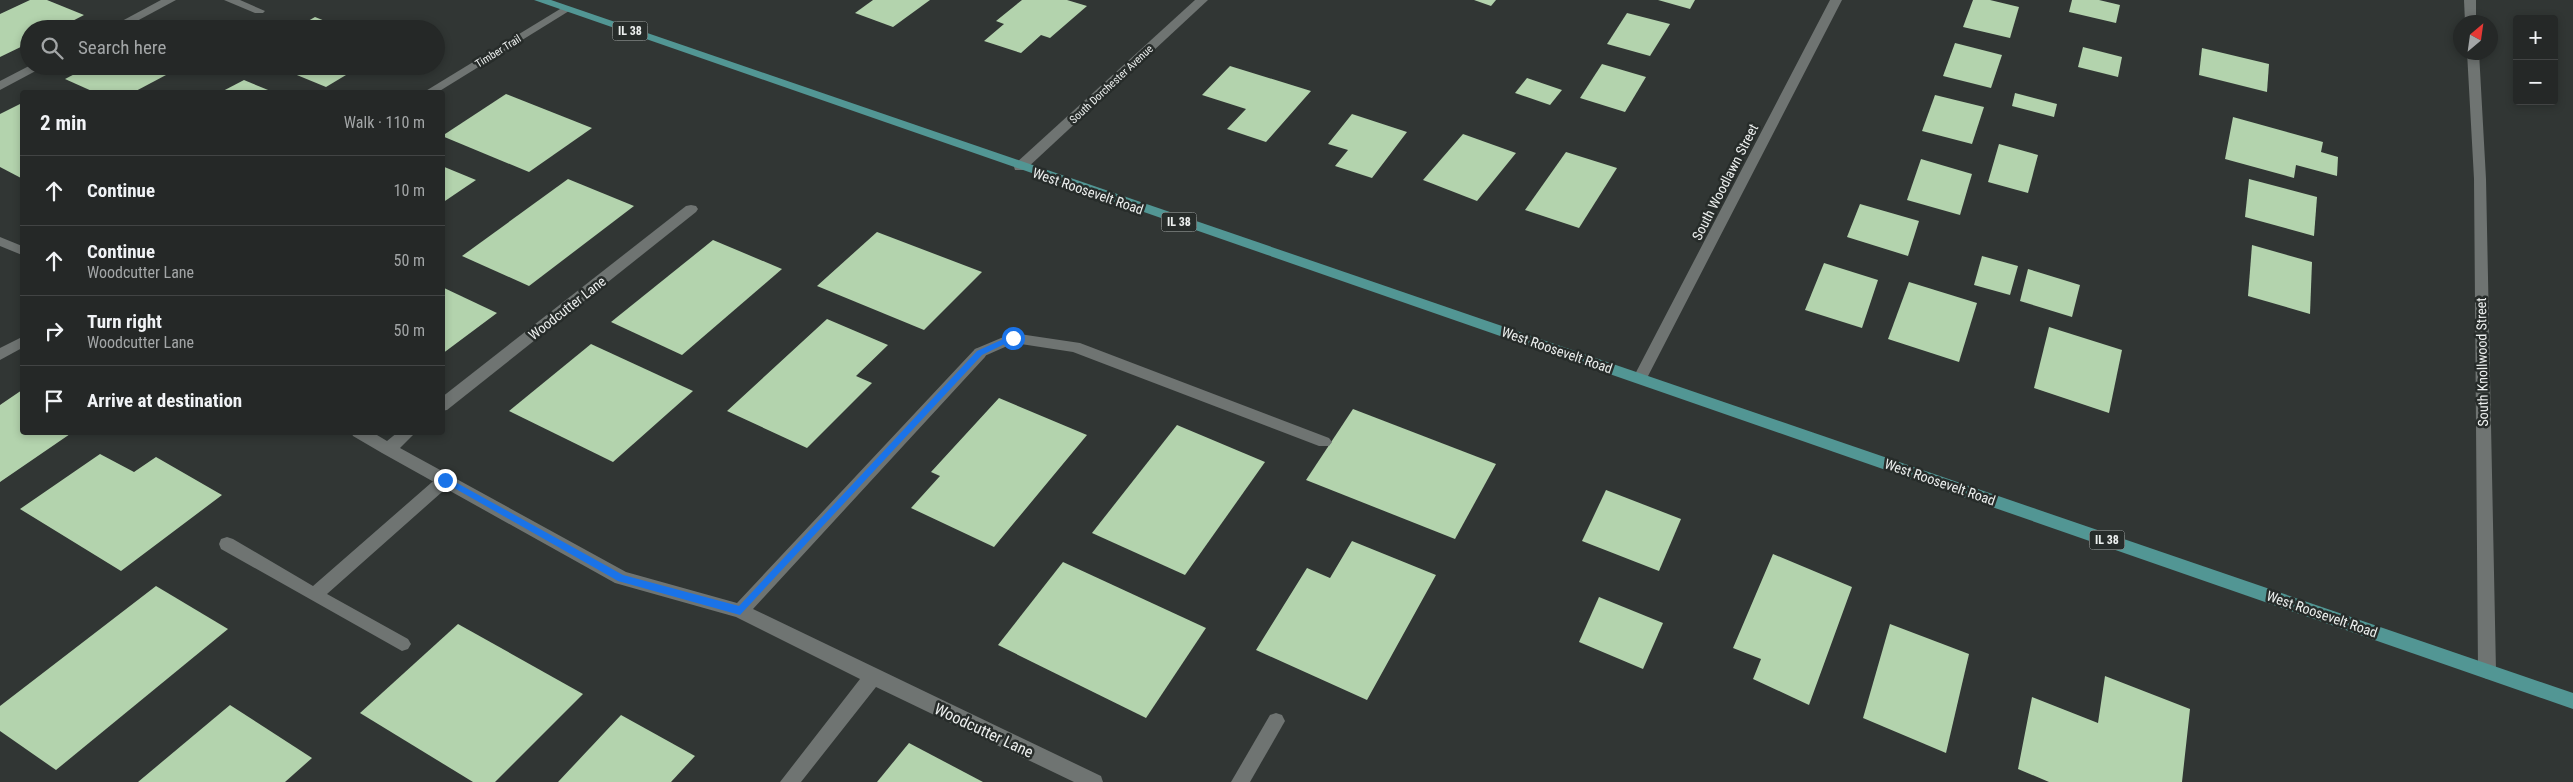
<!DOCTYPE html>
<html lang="en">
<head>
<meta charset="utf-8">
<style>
  body { margin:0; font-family:"Roboto Condensed",sans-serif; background:#2d302f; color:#f1f3f6 }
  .controls { position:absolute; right:15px; top:15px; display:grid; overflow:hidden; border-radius:5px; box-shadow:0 2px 8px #0003 }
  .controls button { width:45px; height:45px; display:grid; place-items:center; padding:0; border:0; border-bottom:1px solid #424444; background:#252827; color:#f1f3f6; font:25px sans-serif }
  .compass { position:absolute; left:2453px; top:15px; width:45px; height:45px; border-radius:50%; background:#252827; box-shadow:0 2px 8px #0003; rotate:29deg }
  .stop { position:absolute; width:15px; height:15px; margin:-11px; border:4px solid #1a73e8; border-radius:50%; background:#fff }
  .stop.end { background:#1a73e8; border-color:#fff; box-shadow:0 1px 5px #0008 }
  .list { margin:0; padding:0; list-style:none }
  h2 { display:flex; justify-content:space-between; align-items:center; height:65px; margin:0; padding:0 20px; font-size:21px }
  h2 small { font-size:16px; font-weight:400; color:#a3a6a7 }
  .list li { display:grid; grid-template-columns:32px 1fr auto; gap:15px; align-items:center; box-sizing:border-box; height:70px; padding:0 20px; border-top:1px solid #424444 }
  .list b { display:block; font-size:19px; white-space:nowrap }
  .list p { margin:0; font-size:16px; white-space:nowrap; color:#a3a6a7 }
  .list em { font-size:16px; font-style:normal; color:#a3a6a7 }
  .icon { flex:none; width:28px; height:28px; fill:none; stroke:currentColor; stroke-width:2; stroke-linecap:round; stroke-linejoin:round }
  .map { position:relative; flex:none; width:2573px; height:782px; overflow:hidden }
  .search { position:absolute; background:#252827; box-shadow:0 2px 8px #0003; left:20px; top:20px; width:425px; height:55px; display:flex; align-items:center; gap:12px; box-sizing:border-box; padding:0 18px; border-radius:28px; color:#a3a6a7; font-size:19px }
  .panel { position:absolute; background:#252827; box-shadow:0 2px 8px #0003; left:20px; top:90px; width:425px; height:345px; border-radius:5px }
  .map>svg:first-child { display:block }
</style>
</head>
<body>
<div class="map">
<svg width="2573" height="782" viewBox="0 0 2573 782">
  <rect width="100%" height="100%" fill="#313634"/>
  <g fill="#b3d3ad">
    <polygon points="30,0 47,0 84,15 57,29 29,29 29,43 0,57 0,14"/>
    <polygon points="873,0 930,0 893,27 855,13"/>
    <polygon points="1022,0 1067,0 1087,6 1050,38 1041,35 1021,53 984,41 1004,24 996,21"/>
    <polygon points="1474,0 1496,0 1491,6"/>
    <polygon points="1658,0 1695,0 1690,9"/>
    <polygon points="1973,0 1990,0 2019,7 2010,38 1963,27"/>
    <polygon points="2072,0 2099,0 2120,5 2116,23 2069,12"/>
    <polygon points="1627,13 1670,24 1650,56 1607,44"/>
    <polygon points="315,17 345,29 294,29"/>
    <polygon points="1955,43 2002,55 1991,88 1943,76"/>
    <polygon points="2083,47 2122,57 2118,77 2078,67"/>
    <polygon points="2202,48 2269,64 2267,92 2199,75"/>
    <polygon points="1602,64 1646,77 1625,112 1580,98"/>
    <polygon points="90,66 183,66 134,92 94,92 65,79"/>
    <polygon points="275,66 361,66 326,87"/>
    <polygon points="1230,66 1311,91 1266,142 1227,129 1246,109 1202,95"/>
    <polygon points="1527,78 1562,90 1550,105 1515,93"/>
    <polygon points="244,80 273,92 221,92"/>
    <polygon points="2015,93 2057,104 2054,117 2012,106"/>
    <polygon points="506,94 592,128 529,172 442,136"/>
    <polygon points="1935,95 1984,107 1972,144 1922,131"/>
    <polygon points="22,103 22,177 21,178 0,167 0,114"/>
    <polygon points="1352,114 1407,132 1372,178 1335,166 1348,150 1328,144"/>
    <polygon points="2233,117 2323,142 2321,152 2338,157 2337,176 2296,165 2294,178 2225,159"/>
    <polygon points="1463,134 1516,153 1477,201 1423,180"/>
    <polygon points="1999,144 2038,155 2028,193 1988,182"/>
    <polygon points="1566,152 1617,168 1579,228 1525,210"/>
    <polygon points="1921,159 1972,174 1960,215 1907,200"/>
    <polygon points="442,166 476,180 442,203"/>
    <polygon points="568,179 634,206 529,286 462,256"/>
    <polygon points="2249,179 2317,197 2314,236 2245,217"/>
    <polygon points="1860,204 1919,221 1908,256 1847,237"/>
    <polygon points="877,232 982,272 924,330 817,286"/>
    <polygon points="713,240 782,269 682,355 611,322"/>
    <polygon points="2252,245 2312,262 2310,314 2248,296"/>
    <polygon points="1982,256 2018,266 2010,295 1974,285"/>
    <polygon points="1824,263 1878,280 1862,328 1805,310"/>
    <polygon points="2028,269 2080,285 2072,317 2020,301"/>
    <polygon points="1909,282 1977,303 1959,362 1888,339"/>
    <polygon points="442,287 497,313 442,354"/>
    <polygon points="827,319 888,345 856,376 872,383 807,448 727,411"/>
    <polygon points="2049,327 2122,350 2109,413 2034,388"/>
    <polygon points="591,344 693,391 613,462 509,411"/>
    <polygon points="22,390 22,432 73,432 0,482 0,405"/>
    <polygon points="999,398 1087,435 994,547 911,508 940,476 931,472"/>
    <polygon points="1353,409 1496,464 1455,539 1306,480"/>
    <polygon points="1177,425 1265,462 1185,575 1092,533"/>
    <polygon points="100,454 134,472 156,457 222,495 121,571 20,509"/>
    <polygon points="1606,490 1681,519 1659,571 1582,541"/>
    <polygon points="1352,541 1436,575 1367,700 1256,650 1307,568 1330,578"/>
    <polygon points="1773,554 1852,587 1809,705 1753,679 1761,659 1733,648"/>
    <polygon points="1063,562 1206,628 1146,718 998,645"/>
    <polygon points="156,586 228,629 56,770 0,731 0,706"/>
    <polygon points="1599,597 1663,623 1643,669 1579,642"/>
    <polygon points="458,624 583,694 495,782 473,782 360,713"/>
    <polygon points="1890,624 1969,654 1946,753 1863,718"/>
    <polygon points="2105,676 2190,709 2182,782 2049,782 2018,769 2032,697 2098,723"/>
    <polygon points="230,705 312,758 285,782 138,782"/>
    <polygon points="621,715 695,756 671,782 558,782"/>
    <polygon points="909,743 983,782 877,782"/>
  </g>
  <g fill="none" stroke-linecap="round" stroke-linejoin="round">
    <g fill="#6f7472" fill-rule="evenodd">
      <polygon points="224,0 240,0 265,11 263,13 255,13"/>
      <polygon points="1013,333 1080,343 1329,438 1332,442 1329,446 1319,446 1073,352 1014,343 980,358 973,353 975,349"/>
      <polygon points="445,474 451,476 453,480 451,484 327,594 408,639 411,644 408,649 402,651 221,549 219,544 221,539 227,537 233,539 313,586 439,476"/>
      <polygon points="1276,713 1282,715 1285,721 1250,782 1231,782 1270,715"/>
    </g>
    <g fill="#6f7472" fill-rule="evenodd">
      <polygon points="161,0 176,0 122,29 107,29"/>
      <polygon points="1195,0 1208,0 1025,170 1015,170 1014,167 1015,164"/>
      <polygon points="1830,0 1842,0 1647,378 1645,382 1635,382 1633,378"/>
      <polygon points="2464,0 2476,0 2476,22 2465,22"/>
      <polygon points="565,6 571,9 569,11 438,92 424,92"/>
      <polygon points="2467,52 2479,52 2486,179 2496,671 2493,676 2487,679 2481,676 2478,671 2474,179"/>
      <polygon points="29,66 45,66 0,90 0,81"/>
      <polygon points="691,205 696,206 698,209 696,212 447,410 442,411 442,397 686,206"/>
      <polygon points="0,237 22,246 22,255 0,246"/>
      <polygon points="22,337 22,348 0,360 0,348"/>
      <polygon points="980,348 985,349 987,353 985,357 753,609 1101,776 1103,782 1074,782 876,687 801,782 780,782 860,679 736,617 615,583 382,453 353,436 351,432 372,432 387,441 398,432 416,432 400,448 626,572 737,603 975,349"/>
    </g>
    <polygon fill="#529694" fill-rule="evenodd" points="534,0 551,0 2573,693 2573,709"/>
  </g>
  <polygon fill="#1a73e8" points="1010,336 1017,338 982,355 740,615 618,581 440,480 442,478 448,478 623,575 739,606 977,351"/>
  <g text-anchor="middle" stroke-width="5" stroke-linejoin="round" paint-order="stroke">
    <g font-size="11" fill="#ecefee" stroke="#272c2a">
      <text transform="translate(498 51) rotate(-32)" y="4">Timber Trail</text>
      <text transform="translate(1111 84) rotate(-43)" y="4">South Dorchester Avenue</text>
    </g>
    <g fill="#272c2a" stroke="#b1b4b3" stroke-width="1">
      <rect x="612.5" y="21.5" width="35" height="19" rx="4"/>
      <rect x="1161.5" y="212.5" width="35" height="19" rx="4"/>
      <rect x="2089.5" y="530.5" width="35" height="19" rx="4"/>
    </g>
    <g font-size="12" font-weight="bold" fill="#ecefee">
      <text x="630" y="35">IL 38</text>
      <text x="1179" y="226">IL 38</text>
      <text x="2107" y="544">IL 38</text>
    </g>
    <g font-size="14" fill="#ecefee" stroke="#272c2a">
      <text transform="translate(1725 182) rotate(-63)" y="5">South Woodlawn Street</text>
      <text transform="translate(1088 191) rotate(19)" y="5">West Roosevelt Road</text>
      <text transform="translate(567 308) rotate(-38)" y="5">Woodcutter Lane</text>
      <text transform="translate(1557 350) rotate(19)" y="5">West Roosevelt Road</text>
      <text transform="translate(2482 362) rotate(-91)" y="5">South Knollwood Street</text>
      <text transform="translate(1940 482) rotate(19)" y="5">West Roosevelt Road</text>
      <text transform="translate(2322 614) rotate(19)" y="5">West Roosevelt Road</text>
    </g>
    <g font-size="16" fill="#ecefee" stroke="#272c2a">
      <text transform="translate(984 730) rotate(25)" y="6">Woodcutter Lane</text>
    </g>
  </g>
</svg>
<div class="controls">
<button>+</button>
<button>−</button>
</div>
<svg class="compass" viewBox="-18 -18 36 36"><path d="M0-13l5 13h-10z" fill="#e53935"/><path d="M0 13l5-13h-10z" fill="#a3a6a7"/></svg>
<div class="stop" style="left:1013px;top:338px"></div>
<div class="stop end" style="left:445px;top:480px"></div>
<div class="search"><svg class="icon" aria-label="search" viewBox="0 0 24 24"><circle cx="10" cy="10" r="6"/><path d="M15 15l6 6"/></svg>Search here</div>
<section class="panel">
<h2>2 min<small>Walk · 110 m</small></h2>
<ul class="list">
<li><svg class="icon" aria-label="ahead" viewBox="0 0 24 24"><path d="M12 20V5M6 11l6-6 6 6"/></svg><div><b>Continue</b></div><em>10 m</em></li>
<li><svg class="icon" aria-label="ahead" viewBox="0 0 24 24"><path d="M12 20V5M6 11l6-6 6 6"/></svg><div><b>Continue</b><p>Woodcutter Lane</p></div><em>50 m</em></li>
<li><svg class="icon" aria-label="right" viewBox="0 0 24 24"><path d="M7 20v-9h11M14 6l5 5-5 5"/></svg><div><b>Turn right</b><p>Woodcutter Lane</p></div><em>50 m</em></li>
<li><svg class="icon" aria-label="arrive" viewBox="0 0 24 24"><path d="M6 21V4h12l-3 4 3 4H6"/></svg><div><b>Arrive at destination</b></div></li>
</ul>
</section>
</div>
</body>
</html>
